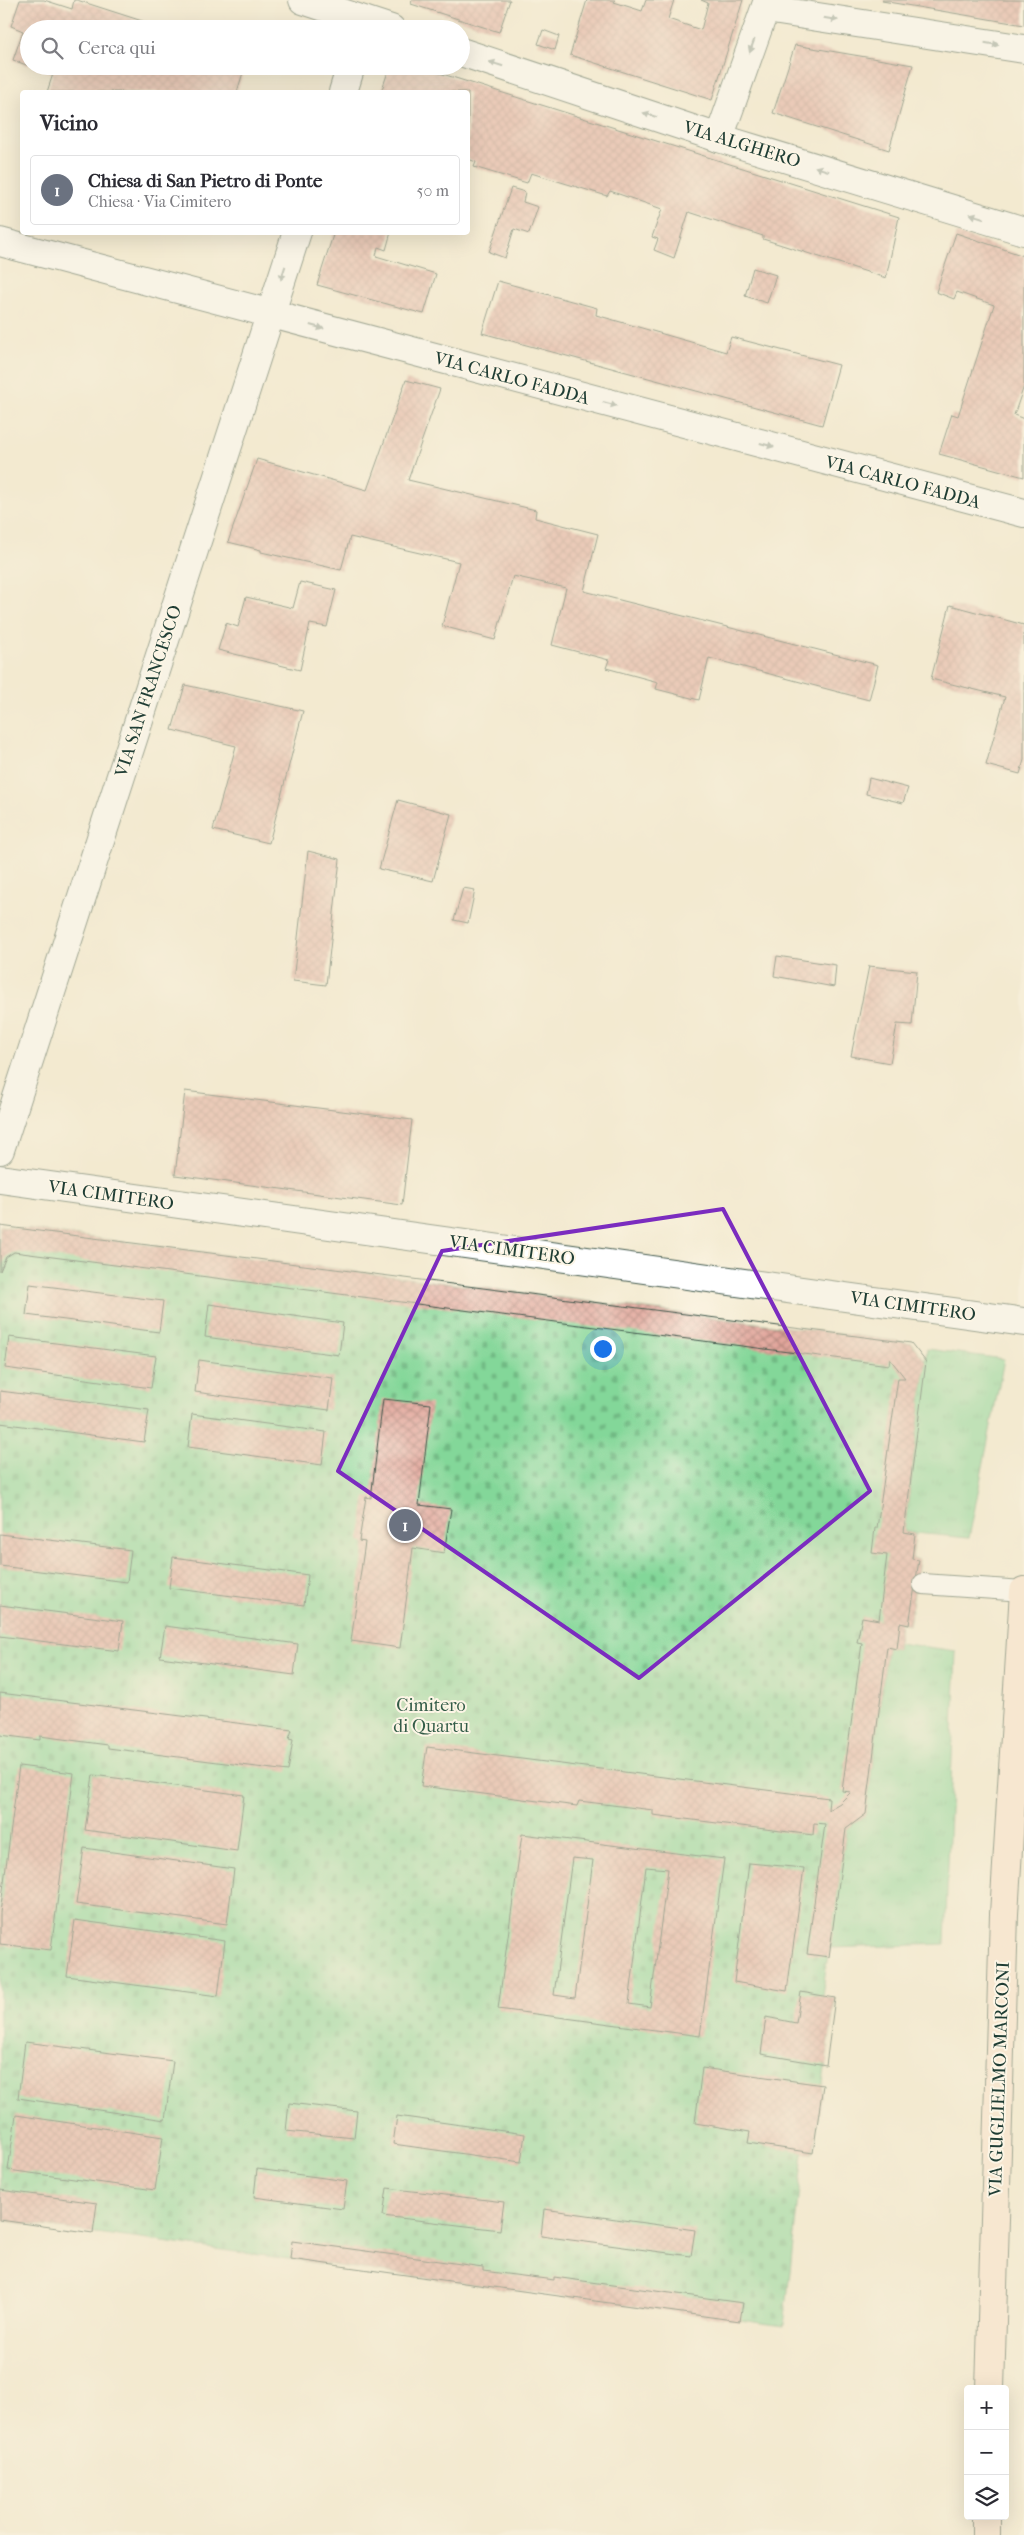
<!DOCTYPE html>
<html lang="it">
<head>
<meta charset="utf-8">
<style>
  body { margin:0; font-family:"IM FELL French Canon",serif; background:#f7f7f7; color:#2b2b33 }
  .controls { position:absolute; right:15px; bottom:15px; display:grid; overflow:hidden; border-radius:5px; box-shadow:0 5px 20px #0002 }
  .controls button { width:45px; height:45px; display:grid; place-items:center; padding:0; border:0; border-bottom:1px solid #e1e1e2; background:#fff; color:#2b2b33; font:25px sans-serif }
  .you { position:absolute; left:602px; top:1348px; width:18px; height:18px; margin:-12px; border:4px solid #fff; border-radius:50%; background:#1a73e8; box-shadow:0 0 0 8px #1a73e833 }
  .badge { display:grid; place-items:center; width:32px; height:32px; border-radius:50%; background:#b5179e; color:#fff; font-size:16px; font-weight:700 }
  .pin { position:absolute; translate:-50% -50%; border:2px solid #fff; box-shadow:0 1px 5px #0006 }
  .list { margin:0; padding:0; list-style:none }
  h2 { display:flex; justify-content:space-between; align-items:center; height:65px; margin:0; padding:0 20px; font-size:21px }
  h2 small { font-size:16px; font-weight:400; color:#7c7c81 }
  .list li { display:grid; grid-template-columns:32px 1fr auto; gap:15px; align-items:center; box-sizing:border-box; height:70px; margin:0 10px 10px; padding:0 10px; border:1px solid #e1e1e2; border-radius:5px }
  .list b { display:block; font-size:19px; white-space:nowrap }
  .list p { margin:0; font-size:16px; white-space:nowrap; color:#7c7c81 }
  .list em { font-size:16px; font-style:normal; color:#7c7c81 }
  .icon { flex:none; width:28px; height:28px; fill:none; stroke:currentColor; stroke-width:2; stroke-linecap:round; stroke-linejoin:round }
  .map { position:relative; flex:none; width:1024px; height:2535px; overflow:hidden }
  .search { position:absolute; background:#fff; box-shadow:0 5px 20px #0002; left:20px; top:20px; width:450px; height:55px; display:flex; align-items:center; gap:12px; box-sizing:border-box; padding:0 18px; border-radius:28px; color:#7c7c81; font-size:19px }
  .panel { position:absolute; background:#fff; box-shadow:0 5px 20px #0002; left:20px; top:90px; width:450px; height:145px; border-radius:5px }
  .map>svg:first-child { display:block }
</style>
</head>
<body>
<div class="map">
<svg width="1024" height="2535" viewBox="0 0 1024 2535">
  <defs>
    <pattern id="grass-tufts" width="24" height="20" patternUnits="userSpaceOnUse" patternTransform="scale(1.25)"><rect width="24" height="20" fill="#83d799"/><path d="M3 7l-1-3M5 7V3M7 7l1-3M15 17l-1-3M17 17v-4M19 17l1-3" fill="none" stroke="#71b984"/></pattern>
    <pattern id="cemetery-stones" width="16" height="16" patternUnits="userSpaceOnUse" patternTransform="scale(1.25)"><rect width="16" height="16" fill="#83d799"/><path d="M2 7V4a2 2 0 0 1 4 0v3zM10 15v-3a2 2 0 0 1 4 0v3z" fill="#71b984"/></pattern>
    <pattern id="building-cross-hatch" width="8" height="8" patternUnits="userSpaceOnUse" patternTransform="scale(1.25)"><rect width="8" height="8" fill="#e1a59b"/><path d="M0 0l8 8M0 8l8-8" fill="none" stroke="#b6887f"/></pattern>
  </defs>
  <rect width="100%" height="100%" fill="#fcf5e5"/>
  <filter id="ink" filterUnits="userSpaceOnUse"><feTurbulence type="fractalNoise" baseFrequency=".02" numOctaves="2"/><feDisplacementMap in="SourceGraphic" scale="10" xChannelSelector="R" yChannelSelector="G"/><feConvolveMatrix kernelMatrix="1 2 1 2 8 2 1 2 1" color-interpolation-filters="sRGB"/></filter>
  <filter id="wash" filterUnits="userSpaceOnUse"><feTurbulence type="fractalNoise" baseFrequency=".0096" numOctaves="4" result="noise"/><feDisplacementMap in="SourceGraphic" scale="20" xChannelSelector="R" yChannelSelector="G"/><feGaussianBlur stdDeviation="1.12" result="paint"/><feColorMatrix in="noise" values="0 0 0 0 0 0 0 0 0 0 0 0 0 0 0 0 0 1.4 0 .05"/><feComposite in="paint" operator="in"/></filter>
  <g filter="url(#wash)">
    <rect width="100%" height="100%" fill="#f3ead0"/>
    <g fill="url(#grass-tufts)" stroke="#518a66">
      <polygon points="927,1349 1004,1359 969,1538 904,1532"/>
      <polygon points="898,1643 956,1651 945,1944 830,1948 846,1829 866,1814 887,1647"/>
    </g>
    <polygon fill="url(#cemetery-stones)" stroke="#518a66" points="0,1226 911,1343 926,1362 904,1532 915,1534 912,1559 919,1560 909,1625 900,1623 897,1649 887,1647 866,1814 846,1829 822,1996 835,1998 813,2153 803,2152 784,2326 0,2220"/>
    <g id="blocks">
      <g fill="url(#building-cross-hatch)" fill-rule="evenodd">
        <polygon points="20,0 44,0 72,9 74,0 77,0 167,29 29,29 29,66 13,60 23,31 11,26"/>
        <polygon points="412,0 510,0 499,32 411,4"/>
        <polygon points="587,0 615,0 614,2 642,11 646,0 674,0 668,19 701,30 708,3 701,0 743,0 712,100 570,55"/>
        <polygon points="882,0 1024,0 1024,25 882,1"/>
        <polygon points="543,30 559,36 555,50 538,44"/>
        <polygon points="795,45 913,65 889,150 773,113"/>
        <polygon points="245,66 237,92 47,92 53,74 31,67"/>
        <polygon points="390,66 417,66 899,217 886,278 763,239 763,236 689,212 674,258 654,250 658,239 652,237 662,209 610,191 607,196 531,173 527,183 474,167 476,162 468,159 468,92 381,92"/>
        <polygon points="511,188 525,192 523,202 538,207 529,234 514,229 505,258 489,252"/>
        <polygon points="334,232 391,232 386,250 378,247 376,256 436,274 424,314 317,285"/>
        <polygon points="956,233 1024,256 1024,386 1014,415 1024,419 1024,477 939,454 952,414 958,416 994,305 957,292 954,299 936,292"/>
        <polygon points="753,268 776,275 767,303 745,296"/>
        <polygon points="498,281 597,308 596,315 726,352 731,337 839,365 822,425 482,333"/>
        <polygon points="406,380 440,389 408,480 536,510 535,518 598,534 584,591 878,665 869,700 709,658 699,700 656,689 658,682 606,668 609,660 552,645 566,588 513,576 495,640 442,626 459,562 350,537 341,570 261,552 261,550 228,542 257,459 367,490"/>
        <polygon points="300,582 336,590 327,627 310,624 300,670 218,650 226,623 238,627 246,597 293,608"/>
        <polygon points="950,605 1024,625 1024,760 1020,774 986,765 1005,697 931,679"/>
        <polygon points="185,685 303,711 269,843 213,830 236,746 172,730"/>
        <polygon points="869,778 908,788 903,803 866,794"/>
        <polygon points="398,800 451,814 433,881 379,869"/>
        <polygon points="308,851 340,859 326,985 293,981"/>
        <polygon points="463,888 475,890 468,923 454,920"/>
        <polygon points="777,956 836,965 834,987 774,976"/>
        <polygon points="869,966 917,971 912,1025 897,1024 890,1063 851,1056"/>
        <polygon points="185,1091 412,1120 402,1205 175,1175"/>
        <polygon points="0,1226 911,1343 926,1362 904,1532 915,1534 912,1559 919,1560 909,1625 900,1623 897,1649 887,1647 866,1814 846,1829 829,1957 807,1954 825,1824 814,1823 813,1835 653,1815 653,1810 579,1801 577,1806 421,1786 427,1747 829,1798 828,1810 840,1803 851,1792 842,1791 862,1643 857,1642 862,1617 879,1620 887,1555 872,1553 875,1528 877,1528 898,1378 905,1378 890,1359 889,1365 14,1252 6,1257 0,1271"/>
        <polygon points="30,1284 163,1301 159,1332 26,1315"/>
        <polygon points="209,1304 343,1323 339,1355 205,1337"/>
        <polygon points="9,1337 156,1356 151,1388 5,1368"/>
        <polygon points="199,1360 333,1378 329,1410 195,1392"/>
        <polygon points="0,1391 149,1410 144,1442 0,1423"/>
        <polygon points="383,1399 431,1404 419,1505 451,1509 444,1553 413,1548 400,1648 351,1641 365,1542 359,1541 366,1497 371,1498"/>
        <polygon points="192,1414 326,1432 322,1465 188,1447"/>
        <polygon points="0,1534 131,1550 127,1582 0,1566"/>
        <polygon points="173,1557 308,1575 304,1605 169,1588"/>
        <polygon points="0,1605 123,1621 119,1651 0,1636"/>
        <polygon points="165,1626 298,1644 294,1675 160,1657"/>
        <polygon points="0,1693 292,1730 289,1739 293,1740 288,1771 108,1748 108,1745 40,1736 40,1740 0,1735"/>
        <polygon points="19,1766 74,1773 51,1950 0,1944 0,1913"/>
        <polygon points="93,1775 244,1795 237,1851 85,1830"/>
        <path d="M522 1834 724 1859 700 2036 498 2009ZM572 1858 593 1860 575 1998 554 1995ZM646 1867 668 1869 650 2007 629 2004Z"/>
        <polygon points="84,1848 234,1869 227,1924 76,1904"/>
        <polygon points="749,1863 804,1868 787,1991 734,1982"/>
        <polygon points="75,1920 225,1941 218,1996 67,1976"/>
        <polygon points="801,1992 835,1998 826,2065 761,2054 766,2017 796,2023"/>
        <polygon points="25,2042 173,2061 165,2120 18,2098"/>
        <polygon points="702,2068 823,2085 813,2153 748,2143 750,2132 695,2123"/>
        <polygon points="289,2103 357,2111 354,2138 286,2131"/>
        <polygon points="16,2115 163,2137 155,2190 8,2170"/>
        <polygon points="397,2116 525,2134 521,2162 393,2144"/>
        <polygon points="257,2169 347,2181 343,2209 254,2197"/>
        <polygon points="387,2188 504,2202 500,2230 383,2216"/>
        <polygon points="0,2190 97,2203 93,2233 0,2220"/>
        <polygon points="544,2209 695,2230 691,2256 541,2236"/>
        <polygon points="292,2241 483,2267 483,2271 554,2280 554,2277 743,2303 740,2321 290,2259"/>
      </g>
    </g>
  </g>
  <g filter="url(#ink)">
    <use href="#blocks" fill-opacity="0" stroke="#3f574b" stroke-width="1"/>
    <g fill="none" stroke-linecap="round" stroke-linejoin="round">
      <g stroke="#3f574b" stroke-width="22">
        <polyline id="lane" points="923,1584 1024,1591"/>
      </g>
      <g stroke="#3f574b" stroke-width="30">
        <g id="street">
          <polyline points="303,0 391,29"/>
          <polyline points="766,9 1024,49"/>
          <polyline points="461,52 719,138 1024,231"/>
          <polyline points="343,92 351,66"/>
          <polyline points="719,138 768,0"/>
          <polyline points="0,242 1024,513"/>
          <polyline points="0,1150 297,232"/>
          <polyline points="0,1179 1024,1322"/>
        </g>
      </g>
      <g stroke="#3f574b" stroke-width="30">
        <g id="secondary">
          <polyline points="990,2389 1004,1914 1024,1591"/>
          <polyline points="986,2535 986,2516"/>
        </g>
      </g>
      <use href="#lane" stroke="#fff" stroke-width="20"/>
      <use href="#street" stroke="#fff" stroke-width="28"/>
      <use href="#secondary" stroke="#fde4d1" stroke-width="28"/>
    </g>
    <defs><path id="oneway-solid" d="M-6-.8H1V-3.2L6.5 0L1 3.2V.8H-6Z" transform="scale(1.25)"/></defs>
    <g fill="#8f9e9a">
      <use href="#oneway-solid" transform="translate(831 19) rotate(9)"/>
      <use href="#oneway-solid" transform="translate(992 44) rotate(9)"/>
      <use href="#oneway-solid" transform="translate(752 46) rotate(110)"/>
      <use href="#oneway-solid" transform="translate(496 64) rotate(-162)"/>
      <use href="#oneway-solid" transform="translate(650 115) rotate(-162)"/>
      <use href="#oneway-solid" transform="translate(822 169) rotate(-163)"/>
      <use href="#oneway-solid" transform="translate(977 216) rotate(-163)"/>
      <use href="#oneway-solid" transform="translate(283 273) rotate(108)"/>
      <use href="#oneway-solid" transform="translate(317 327) rotate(15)"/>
      <use href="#oneway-solid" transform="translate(610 404) rotate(15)"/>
      <use href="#oneway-solid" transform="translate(767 445) rotate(15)"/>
    </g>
  </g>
  <path d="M0 0H1024V2535H0ZM723 1209 870 1491 639 1678 338 1471 442 1251Z" fill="#f3ead0" fill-opacity=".55" fill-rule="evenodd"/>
  <path fill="none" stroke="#7b2cbf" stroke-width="4" stroke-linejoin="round" d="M723 1209 870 1491 639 1678 338 1471 442 1251Z"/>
  <g text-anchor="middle" stroke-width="4" stroke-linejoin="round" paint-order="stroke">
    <g font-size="18" fill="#1f3d34" stroke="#fcf5e5">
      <text transform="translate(742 144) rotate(17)" y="6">VIA ALGHERO</text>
      <text transform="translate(512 378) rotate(15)" y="6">VIA CARLO FADDA</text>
      <text transform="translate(903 482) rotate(15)" y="6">VIA CARLO FADDA</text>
      <text transform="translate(148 691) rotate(-72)" y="6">VIA SAN FRANCESCO</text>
      <text transform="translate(111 1195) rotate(8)" y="6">VIA CIMITERO</text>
      <text transform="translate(512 1250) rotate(8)" y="6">VIA CIMITERO</text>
      <text transform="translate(913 1306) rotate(8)" y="6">VIA CIMITERO</text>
      <text transform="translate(999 2079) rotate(-88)" y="6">VIA GUGLIELMO MARCONI</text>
    </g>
    <g font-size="18" fill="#335c48" stroke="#fcf5e5">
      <text x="431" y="1711">Cimitero<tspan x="431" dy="21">di Quartu</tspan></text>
    </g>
  </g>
</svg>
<div class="controls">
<button>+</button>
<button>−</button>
<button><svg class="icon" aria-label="layers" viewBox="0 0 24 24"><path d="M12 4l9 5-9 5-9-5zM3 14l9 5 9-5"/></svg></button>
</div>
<div class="you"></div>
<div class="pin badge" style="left:405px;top:1525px;background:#6b7280">1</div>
<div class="search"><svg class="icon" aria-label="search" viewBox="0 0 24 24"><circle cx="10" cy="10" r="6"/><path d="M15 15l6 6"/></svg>Cerca qui</div>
<section class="panel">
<h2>Vicino<small></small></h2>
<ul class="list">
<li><span class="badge" style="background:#6b7280">1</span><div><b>Chiesa di San Pietro di Ponte</b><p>Chiesa · Via Cimitero</p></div><em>50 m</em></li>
</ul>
</section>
</div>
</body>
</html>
